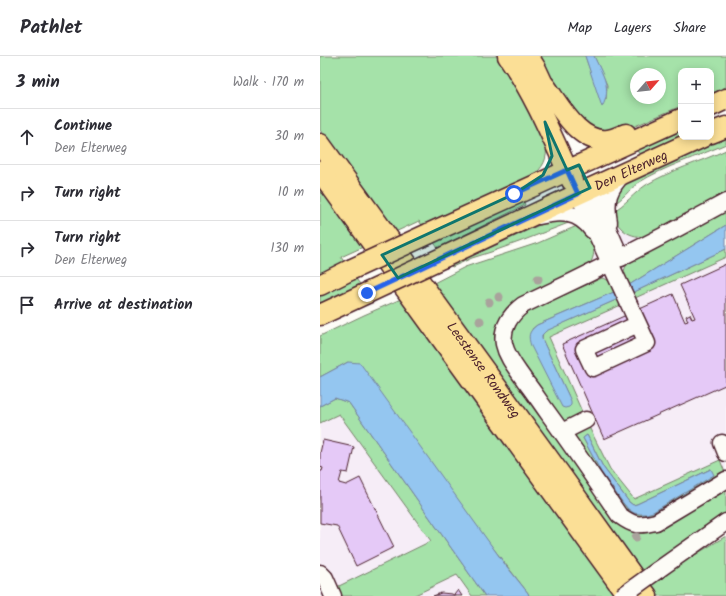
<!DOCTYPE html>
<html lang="en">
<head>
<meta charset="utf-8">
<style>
  body { margin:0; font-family:Kalam,sans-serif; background:#f7f7f7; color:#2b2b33 }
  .controls { position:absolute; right:12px; top:12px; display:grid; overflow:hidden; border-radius:8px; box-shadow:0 2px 10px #0003 }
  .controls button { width:36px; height:36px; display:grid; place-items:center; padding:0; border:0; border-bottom:1px solid #e1e1e2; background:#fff; color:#2b2b33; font:20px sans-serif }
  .compass { position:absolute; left:310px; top:12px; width:36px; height:36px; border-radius:50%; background:#fff; box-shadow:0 2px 10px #0003; rotate:62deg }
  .stop { position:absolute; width:12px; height:12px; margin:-9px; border:3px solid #2563eb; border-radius:50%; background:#fff }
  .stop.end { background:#2563eb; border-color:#fff; box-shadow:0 1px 4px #0008 }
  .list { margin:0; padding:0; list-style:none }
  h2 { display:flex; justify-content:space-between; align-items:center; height:52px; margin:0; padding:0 16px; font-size:17px }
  h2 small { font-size:13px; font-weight:400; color:#7c7c81 }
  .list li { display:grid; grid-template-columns:26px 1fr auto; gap:12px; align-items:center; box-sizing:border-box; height:56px; padding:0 16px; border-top:1px solid #e1e1e2 }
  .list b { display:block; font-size:15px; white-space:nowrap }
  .list p { margin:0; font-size:13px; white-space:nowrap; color:#7c7c81 }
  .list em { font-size:13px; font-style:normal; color:#7c7c81 }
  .icon { flex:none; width:22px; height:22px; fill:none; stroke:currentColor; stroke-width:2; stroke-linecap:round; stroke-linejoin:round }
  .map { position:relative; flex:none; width:406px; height:540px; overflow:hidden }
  header { display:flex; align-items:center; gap:24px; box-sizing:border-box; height:56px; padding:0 20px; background:#fff; border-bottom:1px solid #e1e1e2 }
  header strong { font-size:19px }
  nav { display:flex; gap:22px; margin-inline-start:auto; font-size:14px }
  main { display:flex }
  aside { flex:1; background:#fff }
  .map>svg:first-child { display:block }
</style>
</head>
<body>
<header>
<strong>Pathlet</strong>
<nav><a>Map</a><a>Layers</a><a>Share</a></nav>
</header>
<main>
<aside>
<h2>3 min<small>Walk · 170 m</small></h2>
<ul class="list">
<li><svg class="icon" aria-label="ahead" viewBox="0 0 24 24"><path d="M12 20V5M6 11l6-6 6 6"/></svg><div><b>Continue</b><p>Den Elterweg</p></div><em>30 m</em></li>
<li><svg class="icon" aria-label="right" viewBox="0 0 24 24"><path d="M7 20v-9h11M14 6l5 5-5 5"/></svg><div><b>Turn right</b></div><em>10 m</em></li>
<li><svg class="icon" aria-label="right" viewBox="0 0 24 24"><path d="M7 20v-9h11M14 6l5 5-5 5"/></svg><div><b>Turn right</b><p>Den Elterweg</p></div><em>130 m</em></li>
<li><svg class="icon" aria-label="arrive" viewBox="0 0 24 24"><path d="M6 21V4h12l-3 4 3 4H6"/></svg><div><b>Arrive at destination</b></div></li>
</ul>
</aside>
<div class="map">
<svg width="406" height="540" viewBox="0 0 406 540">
  <rect width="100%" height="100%" fill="#fdfcf7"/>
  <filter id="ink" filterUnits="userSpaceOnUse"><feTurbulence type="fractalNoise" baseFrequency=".025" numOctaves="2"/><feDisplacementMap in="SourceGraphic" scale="8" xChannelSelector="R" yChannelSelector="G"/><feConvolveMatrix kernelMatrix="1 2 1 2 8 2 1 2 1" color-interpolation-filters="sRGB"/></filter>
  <g filter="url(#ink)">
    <g fill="#f6edf7">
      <polygon points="406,122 406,439 309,493 121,238"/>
      <polygon points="24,328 179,540 0,540 0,341"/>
    </g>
    <g fill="#a5e2a9" stroke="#78806a" fill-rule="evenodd">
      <path d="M0 0H180L226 88C228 104 223 111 212 121L104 172 99 165 73 177 0 74Z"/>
      <path d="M217 0H265L270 14 286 44 287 29 274 0H406V31L391 38V15H361V50L306 74H266L247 54ZM316 18H340V42H316Z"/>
      <polygon points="361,75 361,81 321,102 317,94"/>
      <path d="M406 83V88C377 101 345 110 318 127 309 134 302 144 292 149L302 127 374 93Z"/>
      <path d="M406 94V139L328 180C310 183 297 173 292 156 305 149 314 137 326 129 351 114 380 106 406 94Z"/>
      <polygon points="0,132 43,191 21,201 26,209 0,222"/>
      <polygon points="202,142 205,149 118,192 112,184"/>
      <path d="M406 154V169L309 229C304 220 301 214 310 205Z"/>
      <polygon points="238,163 251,166 199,186 171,196 152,202 132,211 130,209 174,190 217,170"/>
      <path d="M259 169C271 181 279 192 270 208L179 271 306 471 406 432V460L318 520 108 230 145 211 218 187Z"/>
      <polygon points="406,193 406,201 315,242 312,237"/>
      <polygon points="34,220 42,231 0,251 0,236"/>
      <path d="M282 222C290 223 291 229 294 236L217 269 212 273 248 339 222 283 223 276 298 243 301 249 229 281 263 358 245 366 242 365 193 295 192 286V278L194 271 197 265 202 260 208 255Z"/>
      <polygon points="81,243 299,534 290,540 209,540 208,537 28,306 0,321 0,280 44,259"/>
      <polygon points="15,342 29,347 165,540 152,540 137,519 93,540 21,540 17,531 111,485 19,358 0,367 0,350"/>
      <path d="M269 371 290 413 314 443 400 404 404 414V416L343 457 320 463 304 455 253 380 254 378ZM267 379 283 411 309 446 313 449 317 448 391 413 308 453C289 432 276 407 263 382Z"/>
      <polygon points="406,480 406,540 332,540 326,531 350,514"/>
    </g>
    <g fill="#94c6f0" stroke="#7683a1">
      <path d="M265 0H274C282 18 293 32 282 51Z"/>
      <polygon points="406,169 406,193 312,237 309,229"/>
      <path d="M294 236 298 243 226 275 222 279V283L251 345V349L249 351 245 352 242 351 211 290C208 280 208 276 217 269Z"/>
      <polygon points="28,306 40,307 184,507 208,537 209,540 165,540 29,347 15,342 0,350 0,321"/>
      <polygon points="267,379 283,411 309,446 313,449 317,448 391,413 394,419 333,456 326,458 320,458 314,457 308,453 303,447 281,416 263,382"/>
    </g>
    <g fill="#e5c9f7" stroke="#4a1f2b">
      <polygon points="406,208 406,240 405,240 406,242 406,331 405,329 284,383 242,288 353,238 365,266 368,265 366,260 370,258 372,263 375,262 360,229"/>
      <polygon points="3,384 34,391 28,417 22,416 19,427 26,429 40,422 74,491 36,510 17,470 0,467 0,415 2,415 3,412 0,411 0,397"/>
      <polygon points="138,534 142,540 113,540 121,537 132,538 134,539"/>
    </g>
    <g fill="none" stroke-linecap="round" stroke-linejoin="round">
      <g stroke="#4a1f2b" stroke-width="19">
        <g id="minor">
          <polyline points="270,132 301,202"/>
          <polyline points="258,138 327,287 273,312 264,293 318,268"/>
          <path d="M406 146C339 183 272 217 203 249 191 258 181 272 184 288 187 302 197 313 205 325 213 335 220 346 228 357 252 390 276 425 299 459 314 470 318 470 336 466L406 424"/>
          <path d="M219 160C241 155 258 155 272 174"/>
          <path d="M289 166C285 144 288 133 304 117"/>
          <polyline points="242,376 266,364"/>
          <polyline points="402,387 406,397"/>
          <polyline points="338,514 406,466"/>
          <polyline points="0,517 5,522 13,540"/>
        </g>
      </g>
      <g stroke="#4a1f2b" stroke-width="23">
        <g id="major">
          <path d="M188 0C215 39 233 83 252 125"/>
          <polyline points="208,0 216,13 230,43"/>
          <path d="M225 30C240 50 259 88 288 84 294 83 300 80 306 78"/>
          <polyline points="391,50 406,43"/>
          <polyline points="391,77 406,71"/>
          <path id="s1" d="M0 88 242 421 327 540"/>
          <polyline points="0,115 308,540"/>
          <polyline points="108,178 361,63"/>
          <path id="s2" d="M124 201 230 151 383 81"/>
          <polyline points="0,229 30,214"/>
          <polyline points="0,259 47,237"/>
        </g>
      </g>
      <use href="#minor" stroke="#fdfcf7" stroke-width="16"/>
      <use href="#major" stroke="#fbdf96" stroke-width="20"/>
      <g stroke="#4a1f2b" stroke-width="19" stroke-linecap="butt">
        <polyline id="minor-bridge" points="302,540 338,514"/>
      </g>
      <g stroke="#4a1f2b" stroke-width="23" stroke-linecap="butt">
        <g id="major-bridge">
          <polyline points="30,214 108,178"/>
          <polyline points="47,237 124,201"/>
        </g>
      </g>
      <use href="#minor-bridge" stroke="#fdfcf7" stroke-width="16"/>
      <use href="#major-bridge" stroke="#fbdf96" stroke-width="20"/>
    </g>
    <g fill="#a9a39c">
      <circle cx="218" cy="223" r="4.5"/>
      <circle cx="179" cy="241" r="4.5"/>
      <circle cx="169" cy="246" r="4.5"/>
      <circle cx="160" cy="265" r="4.5"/>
      <circle cx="316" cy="481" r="4.5"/>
    </g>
  </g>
  <g fill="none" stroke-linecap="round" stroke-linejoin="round" filter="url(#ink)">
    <polyline stroke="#2563eb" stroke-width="5" points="47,237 258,138 247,114 194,138"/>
  </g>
  <path fill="#0f766e" fill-opacity="0.2" stroke="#0f766e" stroke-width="3" stroke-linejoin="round" d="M225 66 247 114 259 109 270 132 78 222 62 199 194 138 223 119 232 100Z"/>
  <g text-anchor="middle" stroke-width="3.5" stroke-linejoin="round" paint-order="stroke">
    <g font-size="14" fill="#4a1f2b" stroke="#fdfcf7">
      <text dy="5" stroke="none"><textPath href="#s2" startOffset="206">Den Elterweg</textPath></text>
      <text dy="5" stroke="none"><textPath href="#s1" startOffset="279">Leestense Rondweg</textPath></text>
    </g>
  </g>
</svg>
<div class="controls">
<button>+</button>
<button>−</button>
</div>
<svg class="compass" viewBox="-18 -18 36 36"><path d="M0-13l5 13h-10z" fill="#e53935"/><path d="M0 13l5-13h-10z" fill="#7c7c81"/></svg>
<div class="stop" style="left:194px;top:138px"></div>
<div class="stop end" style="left:47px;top:237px"></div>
</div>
</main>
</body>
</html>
